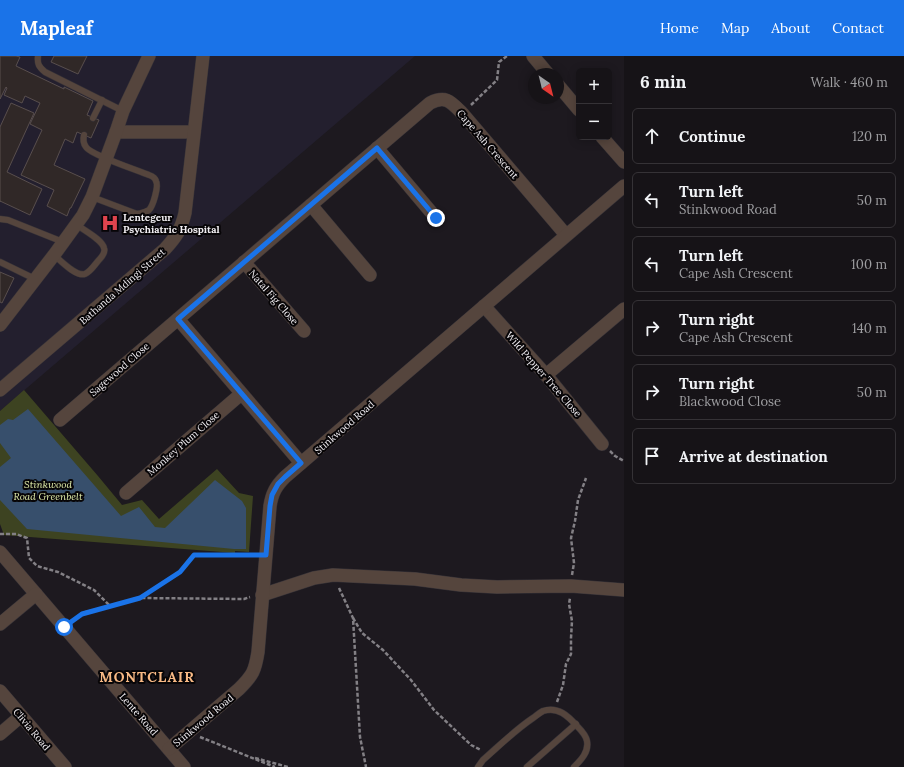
<!DOCTYPE html>
<html lang="en">
<head>
<meta charset="utf-8">
<style>
  body { margin:0; font-family:Lora,serif; background:#1f1c20; color:#f1f3f6 }
  .controls { position:absolute; right:12px; top:12px; display:grid; overflow:hidden; border-radius:6px; box-shadow:0 2px 10px #0003 }
  .controls button { width:36px; height:36px; display:grid; place-items:center; padding:0; border:0; border-bottom:1px solid #353236; background:#161317; color:#f1f3f6; font:20px sans-serif }
  .compass { position:absolute; left:528px; top:12px; width:36px; height:36px; border-radius:50%; background:#161317; box-shadow:0 2px 10px #0003; rotate:145deg }
  .stop { position:absolute; width:12px; height:12px; margin:-9px; border:3px solid #1a73e8; border-radius:50%; background:#fff }
  .stop.end { background:#1a73e8; border-color:#fff; box-shadow:0 1px 4px #0008 }
  .list { margin:0; padding:0; list-style:none }
  h2 { display:flex; justify-content:space-between; align-items:center; height:52px; margin:0; padding:0 16px; font-size:17px }
  h2 small { font-size:13px; font-weight:400; color:#9e9ea1 }
  .list li { display:grid; grid-template-columns:26px 1fr auto; gap:12px; align-items:center; box-sizing:border-box; height:56px; margin:0 8px 8px; padding:0 8px; border:1px solid #353236; border-radius:6px }
  .list b { display:block; font-size:15px; white-space:nowrap }
  .list p { margin:0; font-size:13px; white-space:nowrap; color:#9e9ea1 }
  .list em { font-size:13px; font-style:normal; color:#9e9ea1 }
  .icon { flex:none; width:22px; height:22px; fill:none; stroke:currentColor; stroke-width:2; stroke-linecap:round; stroke-linejoin:round }
  .map { position:relative; flex:none; width:624px; height:711px; overflow:hidden }
  header { display:flex; align-items:center; gap:24px; box-sizing:border-box; height:56px; padding:0 20px; background:#1a73e8; color:#fff }
  header strong { font-size:19px }
  nav { display:flex; gap:22px; margin-inline-start:auto; font-size:14px }
  main { display:flex }
  aside { flex:1; background:#161317 }
  .map>svg:first-child { display:block }
</style>
</head>
<body>
<header>
<strong>Mapleaf</strong>
<nav><a>Home</a><a>Map</a><a>About</a><a>Contact</a></nav>
</header>
<main>
<div class="map">
<svg width="624" height="711" viewBox="0 0 624 711">
  <rect width="100%" height="100%" fill="#1d191f"/>
  <polygon fill="#231f2e" points="0,0 415,0 0,355"/>
  <polygon fill="#3d4321" points="24,334 98,420 122,449 142,444 159,463 217,413 239,437 253,440 249,496 235,495 235,497 4,479 0,468 0,355"/>
  <polygon fill="#374f6c" points="28,353 121,460 139,451 155,471 165,472 215,424 242,445 246,452 246,493 234,493 27,473 0,444 0,411 11,402 0,387 0,369 8,363 13,364"/>
  <g fill="#302827" stroke="#584e4d">
    <polygon points="0,0 16,0 20,1 16,10 64,33 64,31 93,45 87,59 99,64 91,82 77,76 73,87 65,83 54,109 85,123 71,152 70,152 67,160 47,150 54,134 21,119 42,74 30,68 40,47 25,40 22,47 4,39 7,32 6,31 0,43"/>
    <polygon points="54,0 87,0 78,18 51,6"/>
    <polygon points="11,47 34,57 7,116 42,133 30,159 0,145 0,146 0,71"/>
    <polygon points="0,216 14,222 2,247 0,246"/>
  </g>
  <g fill="none" stroke-linecap="round" stroke-linejoin="round">
    <g stroke="#373338" stroke-width="7">
      <g id="lane">
        <path d="M38 0C37 8 39 11 45 16L123 55"/>
        <polyline points="93,62 102,44"/>
        <path d="M84 79C83 83 83 87 86 91 91 99 137 114 149 119 152 120 155 121 156 125 159 130 153 150 149 154 145 157 141 157 137 158L92 141"/>
        <polyline points="0,163 8,164 63,186"/>
        <path d="M54 199C61 205 76 221 85 218 90 216 94 210 98 205 101 202 106 197 104 192 102 183 83 174 76 168"/>
        <polyline points="0,206 35,223"/>
        <path d="M478 711 483 704C499 690 515 674 533 662 536 660 539 657 543 655 558 650 568 660 577 670 581 674 586 679 587 685 589 696 581 704 574 711"/>
        <polyline points="527,711 576,668"/>
      </g>
    </g>
    <g stroke="#373338" stroke-width="14">
      <g id="street">
        <polyline points="533,0 548,18"/>
        <polyline points="558,29 579,54"/>
        <polyline points="116,76 194,76"/>
        <polyline points="602,81 624,106"/>
        <polyline points="377,92 436,162"/>
        <polyline points="311,149 370,219"/>
        <polyline points="244,206 304,275"/>
        <polyline points="484,250 546,319 602,388"/>
        <polyline points="178,263 301,407"/>
        <polyline points="0,269 54,199 83,159 92,141 116,76 123,55 149,0"/>
        <polyline points="546,319 624,253"/>
        <path d="M0 334 165 193C176 181 181 174 185 157L203 0"/>
        <path d="M60 364 430 47C446 39 451 46 462 57L566 179"/>
        <polyline points="126,437 241,338"/>
        <polyline points="0,496 184,711"/>
        <polyline points="262,539 314,522 333,519 415,523 461,529 497,531 571,530 624,534"/>
        <polyline points="0,568 36,538"/>
        <polyline points="0,635 65,711"/>
        <polyline points="0,678 21,660"/>
        <path d="M169 693 239 633C253 619 255 615 258 596L270 450C272 437 276 430 285 421L624 130"/>
      </g>
    </g>
    <g stroke="#838085" stroke-width="2.5" stroke-dasharray="4 2" stroke-linecap="butt">
      <polyline points="471,49 497,24 499,6 507,0"/>
      <polyline points="610,395 615,400 624,405"/>
      <polyline points="0,478 16,478 27,482 29,502 37,510 58,516 94,534 110,550"/>
      <polyline points="572,519 574,507 571,482 575,465 578,444 586,422"/>
      <polyline points="339,532 353,562 360,681 366,711"/>
      <polyline points="140,542 180,516 194,499 254,499"/>
      <polyline points="353,562 362,577 383,594 411,624 434,654 471,689 481,694"/>
      <polyline points="74,564 82,557 140,542 244,543 250,541"/>
      <polyline points="557,646 563,629 566,608 571,598 571,582 572,565 569,548 570,542"/>
      <polyline points="200,681 275,711"/>
      <polyline points="255,702 288,711"/>
    </g>
    <use href="#lane" stroke="#55453d" stroke-width="6"/>
    <use href="#street" stroke="#55453d" stroke-width="13"/>
  </g>
  <g fill="none" stroke-linecap="round" stroke-linejoin="round">
    <polyline stroke="#1a73e8" stroke-width="5" points="64,571 82,558 140,542 180,516 194,499 266,499 270,450 272,439 278,428 285,421 301,407 178,263 377,92 436,162"/>
  </g>
  <defs>
    <g id="hospital-bare" transform="scale(1.38)"><path d="M-5-5h3v3.5h4V-5h3V5h-3V1.5h-4V5h-3Z" fill="#e0444e" stroke="#070507" stroke-width="2.5" paint-order="stroke"/></g>
  </defs>
  <g fill-rule="evenodd">
    <use href="#hospital-bare" x="110" y="167"/>
  </g>
  <g text-anchor="middle" stroke-width="4" stroke-linejoin="round" paint-order="stroke">
    <g font-size="10" fill="#f2eff3" stroke="#070507">
      <text transform="translate(488 88) rotate(49)" y="4">Cape Ash Crescent</text>
      <text transform="translate(122 230) rotate(-41)" y="4">Bathanda Mdingi Street</text>
      <text transform="translate(274 241) rotate(49)" y="4">Natal Fig Close</text>
      <text transform="translate(119 313) rotate(-41)" y="4">Sagewood Close</text>
      <text transform="translate(544 318) rotate(49)" y="4">Wild Pepper Tree Close</text>
      <text transform="translate(344 371) rotate(-41)" y="4">Stinkwood Road</text>
      <text transform="translate(183 387) rotate(-41)" y="4">Monkey Plum Close</text>
      <text transform="translate(139 658) rotate(49)" y="4">Lente Road</text>
      <text transform="translate(203 664) rotate(-40)" y="4">Stinkwood Road</text>
      <text transform="translate(32 673) rotate(50)" y="4">Clivia Road</text>
    </g>
    <g font-size="10" font-weight="bold" fill="#f2eff3" stroke="#070507" text-anchor="start">
      <text x="123" y="165">Lentegeur<tspan x="123" dy="12">Psychiatric Hospital</tspan></text>
    </g>
    <g font-size="10" font-style="italic" fill="#deeaa9" stroke="#070507">
      <text x="48" y="432">Stinkwood<tspan x="48" dy="12">Road Greenbelt</tspan></text>
    </g>
    <g font-size="14" font-weight="bold" letter-spacing="1" fill="#f9ba85" stroke="#070507">
      <text x="147" y="626">MONTCLAIR</text>
    </g>
  </g>
</svg>
<div class="controls">
<button>+</button>
<button>−</button>
</div>
<svg class="compass" viewBox="-18 -18 36 36"><path d="M0-13l5 13h-10z" fill="#e53935"/><path d="M0 13l5-13h-10z" fill="#9e9ea1"/></svg>
<div class="stop" style="left:64px;top:571px"></div>
<div class="stop end" style="left:436px;top:162px"></div>
</div>
<aside>
<h2>6 min<small>Walk · 460 m</small></h2>
<ul class="list">
<li><svg class="icon" aria-label="ahead" viewBox="0 0 24 24"><path d="M12 20V5M6 11l6-6 6 6"/></svg><div><b>Continue</b></div><em>120 m</em></li>
<li><svg class="icon" aria-label="left" viewBox="0 0 24 24"><path d="M17 20v-9H6M10 6l-5 5 5 5"/></svg><div><b>Turn left</b><p>Stinkwood Road</p></div><em>50 m</em></li>
<li><svg class="icon" aria-label="left" viewBox="0 0 24 24"><path d="M17 20v-9H6M10 6l-5 5 5 5"/></svg><div><b>Turn left</b><p>Cape Ash Crescent</p></div><em>100 m</em></li>
<li><svg class="icon" aria-label="right" viewBox="0 0 24 24"><path d="M7 20v-9h11M14 6l5 5-5 5"/></svg><div><b>Turn right</b><p>Cape Ash Crescent</p></div><em>140 m</em></li>
<li><svg class="icon" aria-label="right" viewBox="0 0 24 24"><path d="M7 20v-9h11M14 6l5 5-5 5"/></svg><div><b>Turn right</b><p>Blackwood Close</p></div><em>50 m</em></li>
<li><svg class="icon" aria-label="arrive" viewBox="0 0 24 24"><path d="M6 21V4h12l-3 4 3 4H6"/></svg><div><b>Arrive at destination</b></div></li>
</ul>
</aside>
</main>
</body>
</html>
